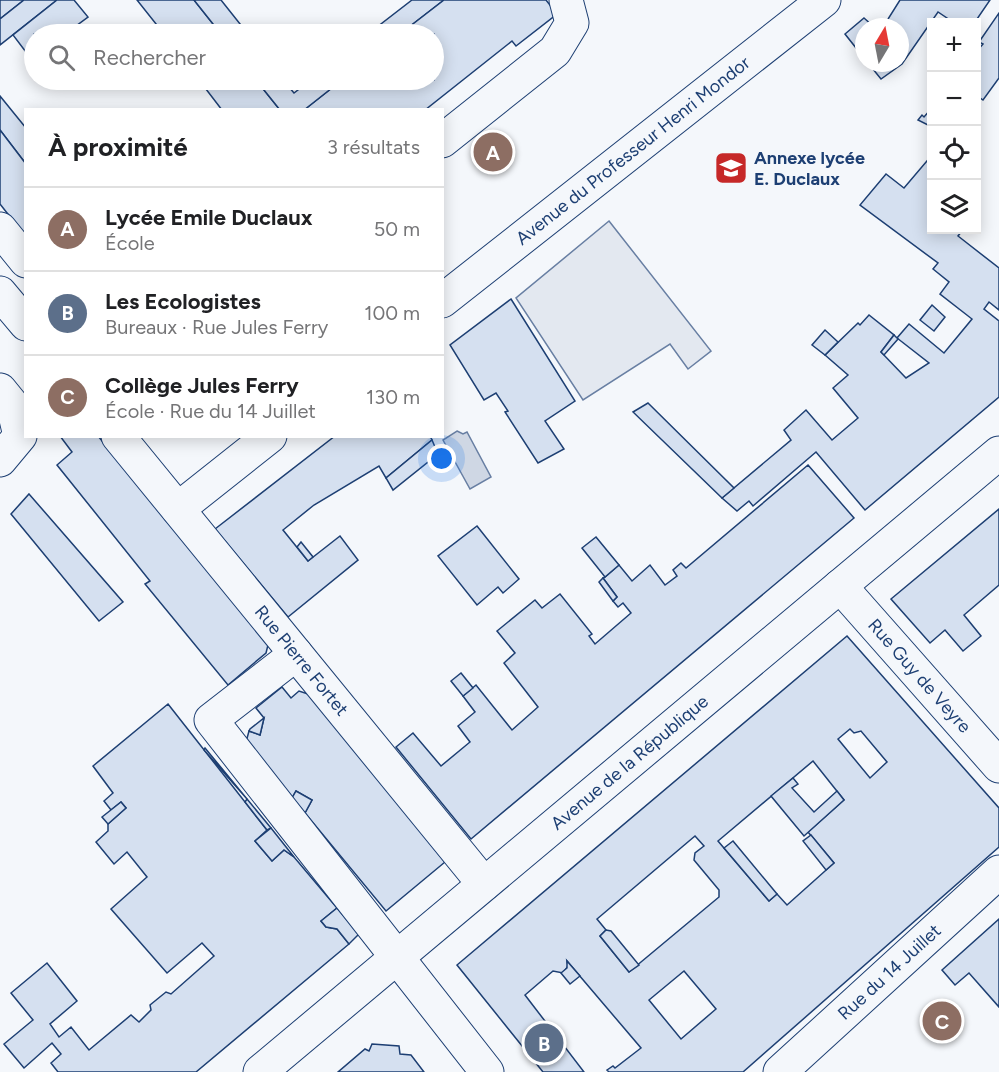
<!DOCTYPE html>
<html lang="fr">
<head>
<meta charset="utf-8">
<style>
  body { margin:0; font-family:Figtree,sans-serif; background:#f2f2f2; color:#202124 }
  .controls { position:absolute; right:18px; top:18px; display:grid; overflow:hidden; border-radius:0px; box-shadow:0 3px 15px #0003 }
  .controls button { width:54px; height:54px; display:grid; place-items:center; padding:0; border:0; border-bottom:2px solid #e0e0e0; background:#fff; color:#202124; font:30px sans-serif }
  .compass { position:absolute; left:855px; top:18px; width:54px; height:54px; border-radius:50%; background:#fff; box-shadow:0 3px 15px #0003; rotate:10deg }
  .you { position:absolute; left:442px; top:459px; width:21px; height:21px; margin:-15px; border:4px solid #fff; border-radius:50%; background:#1a73e8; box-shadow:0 0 0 9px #1a73e833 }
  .badge { display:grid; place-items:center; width:39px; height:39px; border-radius:50%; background:#2563eb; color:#fff; font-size:20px; font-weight:700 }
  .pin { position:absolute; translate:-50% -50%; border:3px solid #fff; box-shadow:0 2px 6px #0006 }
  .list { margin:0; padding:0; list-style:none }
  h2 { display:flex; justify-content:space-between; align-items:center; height:78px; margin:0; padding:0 24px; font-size:26px }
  h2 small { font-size:20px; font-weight:400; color:#757577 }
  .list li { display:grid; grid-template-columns:39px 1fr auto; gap:18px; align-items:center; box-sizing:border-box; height:84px; padding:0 24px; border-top:2px solid #e0e0e0 }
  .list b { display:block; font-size:22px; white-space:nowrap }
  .list p { margin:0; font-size:20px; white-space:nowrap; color:#757577 }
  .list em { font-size:20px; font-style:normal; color:#757577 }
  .icon { flex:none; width:33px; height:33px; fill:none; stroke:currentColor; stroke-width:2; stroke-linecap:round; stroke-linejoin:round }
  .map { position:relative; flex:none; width:999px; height:1072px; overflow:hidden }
  .search { position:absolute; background:#fff; box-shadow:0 3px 15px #0003; left:24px; top:24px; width:420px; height:66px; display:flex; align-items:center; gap:15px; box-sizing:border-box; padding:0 21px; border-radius:33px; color:#757577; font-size:22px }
  .panel { position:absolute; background:#fff; box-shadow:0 3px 15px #0003; left:24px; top:108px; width:420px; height:330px; border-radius:0px }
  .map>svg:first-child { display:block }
</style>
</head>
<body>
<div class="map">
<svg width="999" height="1072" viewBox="0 0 999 1072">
  <rect width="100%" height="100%" fill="#f4f7fb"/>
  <polygon fill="#e3e8f0" stroke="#687fa3" stroke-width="1.5" points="609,221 711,351 688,369 670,344 583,400 516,298"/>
  <polygon fill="#cfd7e4" stroke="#687fa3" stroke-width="1.5" points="457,431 463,434 467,432 491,477 470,489 443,440"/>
  <g fill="#d5e0f0" stroke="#1d3f73" stroke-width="1.5" fill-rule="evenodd">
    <polygon points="0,0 24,0 0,19"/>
    <polygon points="24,0 57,0 0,45 0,19"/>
    <polygon points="57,0 74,0 88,17 65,34 34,34 32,60 13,35"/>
    <polygon points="137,0 194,0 221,34 164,34"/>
    <polygon points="194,0 221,0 248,34 221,34"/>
    <polygon points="412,0 444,0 400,34 368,34"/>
    <polygon points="444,0 546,0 557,14 516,46 512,41 425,110 304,110 342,80 434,80 434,34 400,34"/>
    <polygon points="900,0 990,0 975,22 953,22 938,12 902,64 881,79 868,63 900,63 900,27 883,27"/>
    <polygon points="999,13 999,78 983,100 976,95 976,52 983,44 979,42"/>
    <polygon points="864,18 874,27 864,27 864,58 845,34"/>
    <polygon points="199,80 256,80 280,110 222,110"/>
    <polygon points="256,80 283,80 294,93 311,80 342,80 304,110 280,110"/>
    <polygon points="0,96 26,128 26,164 0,130"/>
    <polygon points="931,109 932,109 932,127 918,120 922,115 924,117"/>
    <polygon points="0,130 26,164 26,237 0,204"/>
    <polygon points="932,155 932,203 929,207 932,209 932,230 959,230 962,231 958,236 999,268 999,310 989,302 984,309 999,321 999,397 865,510 816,452 753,506 749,501 737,511 722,498 791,440 784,430 806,410 832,440 858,418 833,388 848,375 825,355 858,323 860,325 869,315 894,335 881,352 906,378 929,363 897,338 909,324 944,353 972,319 940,294 949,282 933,269 938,263 860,205 886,174 904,188"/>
    <polygon points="511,299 575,401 545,421 564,449 538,463 505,412 508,411 496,393 484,400 450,345"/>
    <polygon points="932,305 945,317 934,331 920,320"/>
    <polygon points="825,330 838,342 825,355 812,345"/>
    <polygon points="894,335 898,339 884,355 881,352"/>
    <polygon points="648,403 734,488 722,498 633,412"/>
    <polygon points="60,436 98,436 268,645 266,653 228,685 145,584 150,581 57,465 72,452"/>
    <polygon points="335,436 430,436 432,440 386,478 379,466 314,505 283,530 308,561 340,536 358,560 288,617 215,529"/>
    <polygon points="432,440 438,454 393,490 386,478"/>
    <polygon points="808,465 854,518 471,839 396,747 413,733 441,766 470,742 458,726 475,712 463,696 476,685 512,730 538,707 504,663 515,653 497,631 535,600 542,608 560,594 592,634 589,636 595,644 631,613 623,603 618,607 613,601 617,597 603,578 605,577 619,565 632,581 650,565 665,585 677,576 673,570 681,563 686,568"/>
    <polygon points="29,494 123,602 99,621 11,514"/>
    <polygon points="999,509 999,585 964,615 981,636 963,651 945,630 930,643 891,599"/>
    <polygon points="477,526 519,579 503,593 498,587 477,605 438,556"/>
    <polygon points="596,537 619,565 605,577 582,548"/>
    <polygon points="301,542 313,557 308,561 297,547"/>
    <polygon points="603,578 617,597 613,601 599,582"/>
    <path d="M847 636 999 808V847L743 1072H609L607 1070 613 1066 615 1068 641 1048 567 961 568 966 563 973 553 971 525 995 584 1072H543L457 965ZM850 729 854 733 861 731 887 762 870 778 838 739ZM813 761 844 800 808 832 834 863 787 905 777 894 769 901 718 841ZM695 836 704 846 695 853 694 860 719 890V897L629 972 600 936 606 930 597 919ZM684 971 716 1009 681 1039 649 1000Z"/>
    <polygon points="461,673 473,688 463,696 451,681"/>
    <polygon points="282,687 291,698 299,691 311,695 445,862 386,911 305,813 312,800 296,791 292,798 246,742 249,731 260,735 264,718 256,708"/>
    <polygon points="168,704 267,830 255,841 272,861 284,850 294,857 337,908 321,921 326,927 337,929 349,944 196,1072 58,1072 51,1063 61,1054 52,1043 24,1068 4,1044 33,1020 11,993 47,963 77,1001 50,1024 59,1037 71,1027 89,1050 131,1015 139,1022 151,1010 150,1005 166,992 171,994 214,956 202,943 167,973 111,909 147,877 127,852 114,864 96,842 108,831 108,824 126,808 121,802 111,810 104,801 113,793 93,766"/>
    <polygon points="264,718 260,735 249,731 250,729"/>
    <polygon points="205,748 247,799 204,750"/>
    <polygon points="793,778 798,784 792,788 814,812 837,791 844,800 804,836 771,796"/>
    <polygon points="296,791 312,800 305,813 292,798"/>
    <polygon points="247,799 271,828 267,830 245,802"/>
    <polygon points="121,802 126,808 108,824 102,817"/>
    <polygon points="271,828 294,857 284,850 272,861 255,841"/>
    <polygon points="811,835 834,863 826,870 803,841"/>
    <polygon points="733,841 777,894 769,901 724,848"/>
    <polygon points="337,908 359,934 349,944 337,929 326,927 321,921"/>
    <polygon points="999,919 999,1007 969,973 955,985 942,970"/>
    <polygon points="606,930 611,931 639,965 629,972 600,936"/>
    <polygon points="567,961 580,976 570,984 561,973 567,968"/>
    <polygon points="372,1044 399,1046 400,1054 411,1055 424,1072 338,1072 365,1049 369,1051"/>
  </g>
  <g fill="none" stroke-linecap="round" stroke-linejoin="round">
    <g stroke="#1d3f73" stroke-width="35">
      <g id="minor">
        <polyline points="442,141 555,51 572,23 566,0"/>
        <polyline points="0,229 26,261"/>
        <polyline points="0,293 26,324"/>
        <path id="s1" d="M442 301 824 0"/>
        <polyline points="0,390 13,406 20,436 0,460"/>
        <path id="s2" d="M118 436 484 884"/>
        <polyline points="178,509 270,436"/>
        <path id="s3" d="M840 586 999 766"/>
        <polyline points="296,654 211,720 487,1072"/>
        <path id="s4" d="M260 1072 999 453"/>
        <path id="s5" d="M780 1072 999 872"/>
      </g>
    </g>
    <use href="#minor" stroke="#f4f7fb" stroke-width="33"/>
  </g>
  <defs>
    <g id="school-square" transform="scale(1.725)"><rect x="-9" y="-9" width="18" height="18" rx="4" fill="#c62828" stroke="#f4f7fb"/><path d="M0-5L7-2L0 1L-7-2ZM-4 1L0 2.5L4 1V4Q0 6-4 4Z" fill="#fff"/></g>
  </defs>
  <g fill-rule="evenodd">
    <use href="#school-square" x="731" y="168"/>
  </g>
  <g text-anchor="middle" stroke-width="4.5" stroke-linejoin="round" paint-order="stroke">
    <g font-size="18" fill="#1d3f73" stroke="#f4f7fb">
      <text dy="6" stroke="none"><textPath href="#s1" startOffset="243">Avenue du Professeur Henri Mondor</textPath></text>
      <text dy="6" stroke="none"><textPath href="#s2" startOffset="290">Rue Pierre Fortet</textPath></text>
      <text dy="6" stroke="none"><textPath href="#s3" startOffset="120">Rue Guy de Veyre</textPath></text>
      <text dy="6" stroke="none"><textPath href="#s4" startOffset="482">Avenue de la République</textPath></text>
      <text dy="6" stroke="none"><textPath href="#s5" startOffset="148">Rue du 14 Juillet</textPath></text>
    </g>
    <g font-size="18" font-weight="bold" fill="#1d3f73" stroke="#f4f7fb" text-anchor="start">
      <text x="754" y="164">Annexe lycée<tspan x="754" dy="21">E. Duclaux</tspan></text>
    </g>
  </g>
</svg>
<div class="controls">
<button>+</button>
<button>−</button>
<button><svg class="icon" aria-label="locate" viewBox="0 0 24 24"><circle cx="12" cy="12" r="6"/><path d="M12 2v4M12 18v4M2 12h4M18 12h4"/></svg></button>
<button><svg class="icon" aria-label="layers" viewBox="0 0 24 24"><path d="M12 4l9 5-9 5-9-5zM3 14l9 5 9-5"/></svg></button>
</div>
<svg class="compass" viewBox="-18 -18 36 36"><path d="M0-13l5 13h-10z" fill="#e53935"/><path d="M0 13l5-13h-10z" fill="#757577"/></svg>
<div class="you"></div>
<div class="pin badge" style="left:493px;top:152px;background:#8d6e63">A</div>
<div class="pin badge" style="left:544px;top:1043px;background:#5c6f8a">B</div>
<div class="pin badge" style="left:942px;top:1021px;background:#8d6e63">C</div>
<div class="search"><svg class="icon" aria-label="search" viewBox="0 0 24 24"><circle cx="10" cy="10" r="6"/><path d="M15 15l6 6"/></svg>Rechercher</div>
<section class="panel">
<h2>À proximité<small>3 résultats</small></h2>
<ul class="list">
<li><span class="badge" style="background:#8d6e63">A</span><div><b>Lycée Emile Duclaux</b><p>École</p></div><em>50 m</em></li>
<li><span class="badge" style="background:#5c6f8a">B</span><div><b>Les Ecologistes</b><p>Bureaux · Rue Jules Ferry</p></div><em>100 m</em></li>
<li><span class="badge" style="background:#8d6e63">C</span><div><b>Collège Jules Ferry</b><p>École · Rue du 14 Juillet</p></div><em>130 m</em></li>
</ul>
</section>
</div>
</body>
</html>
